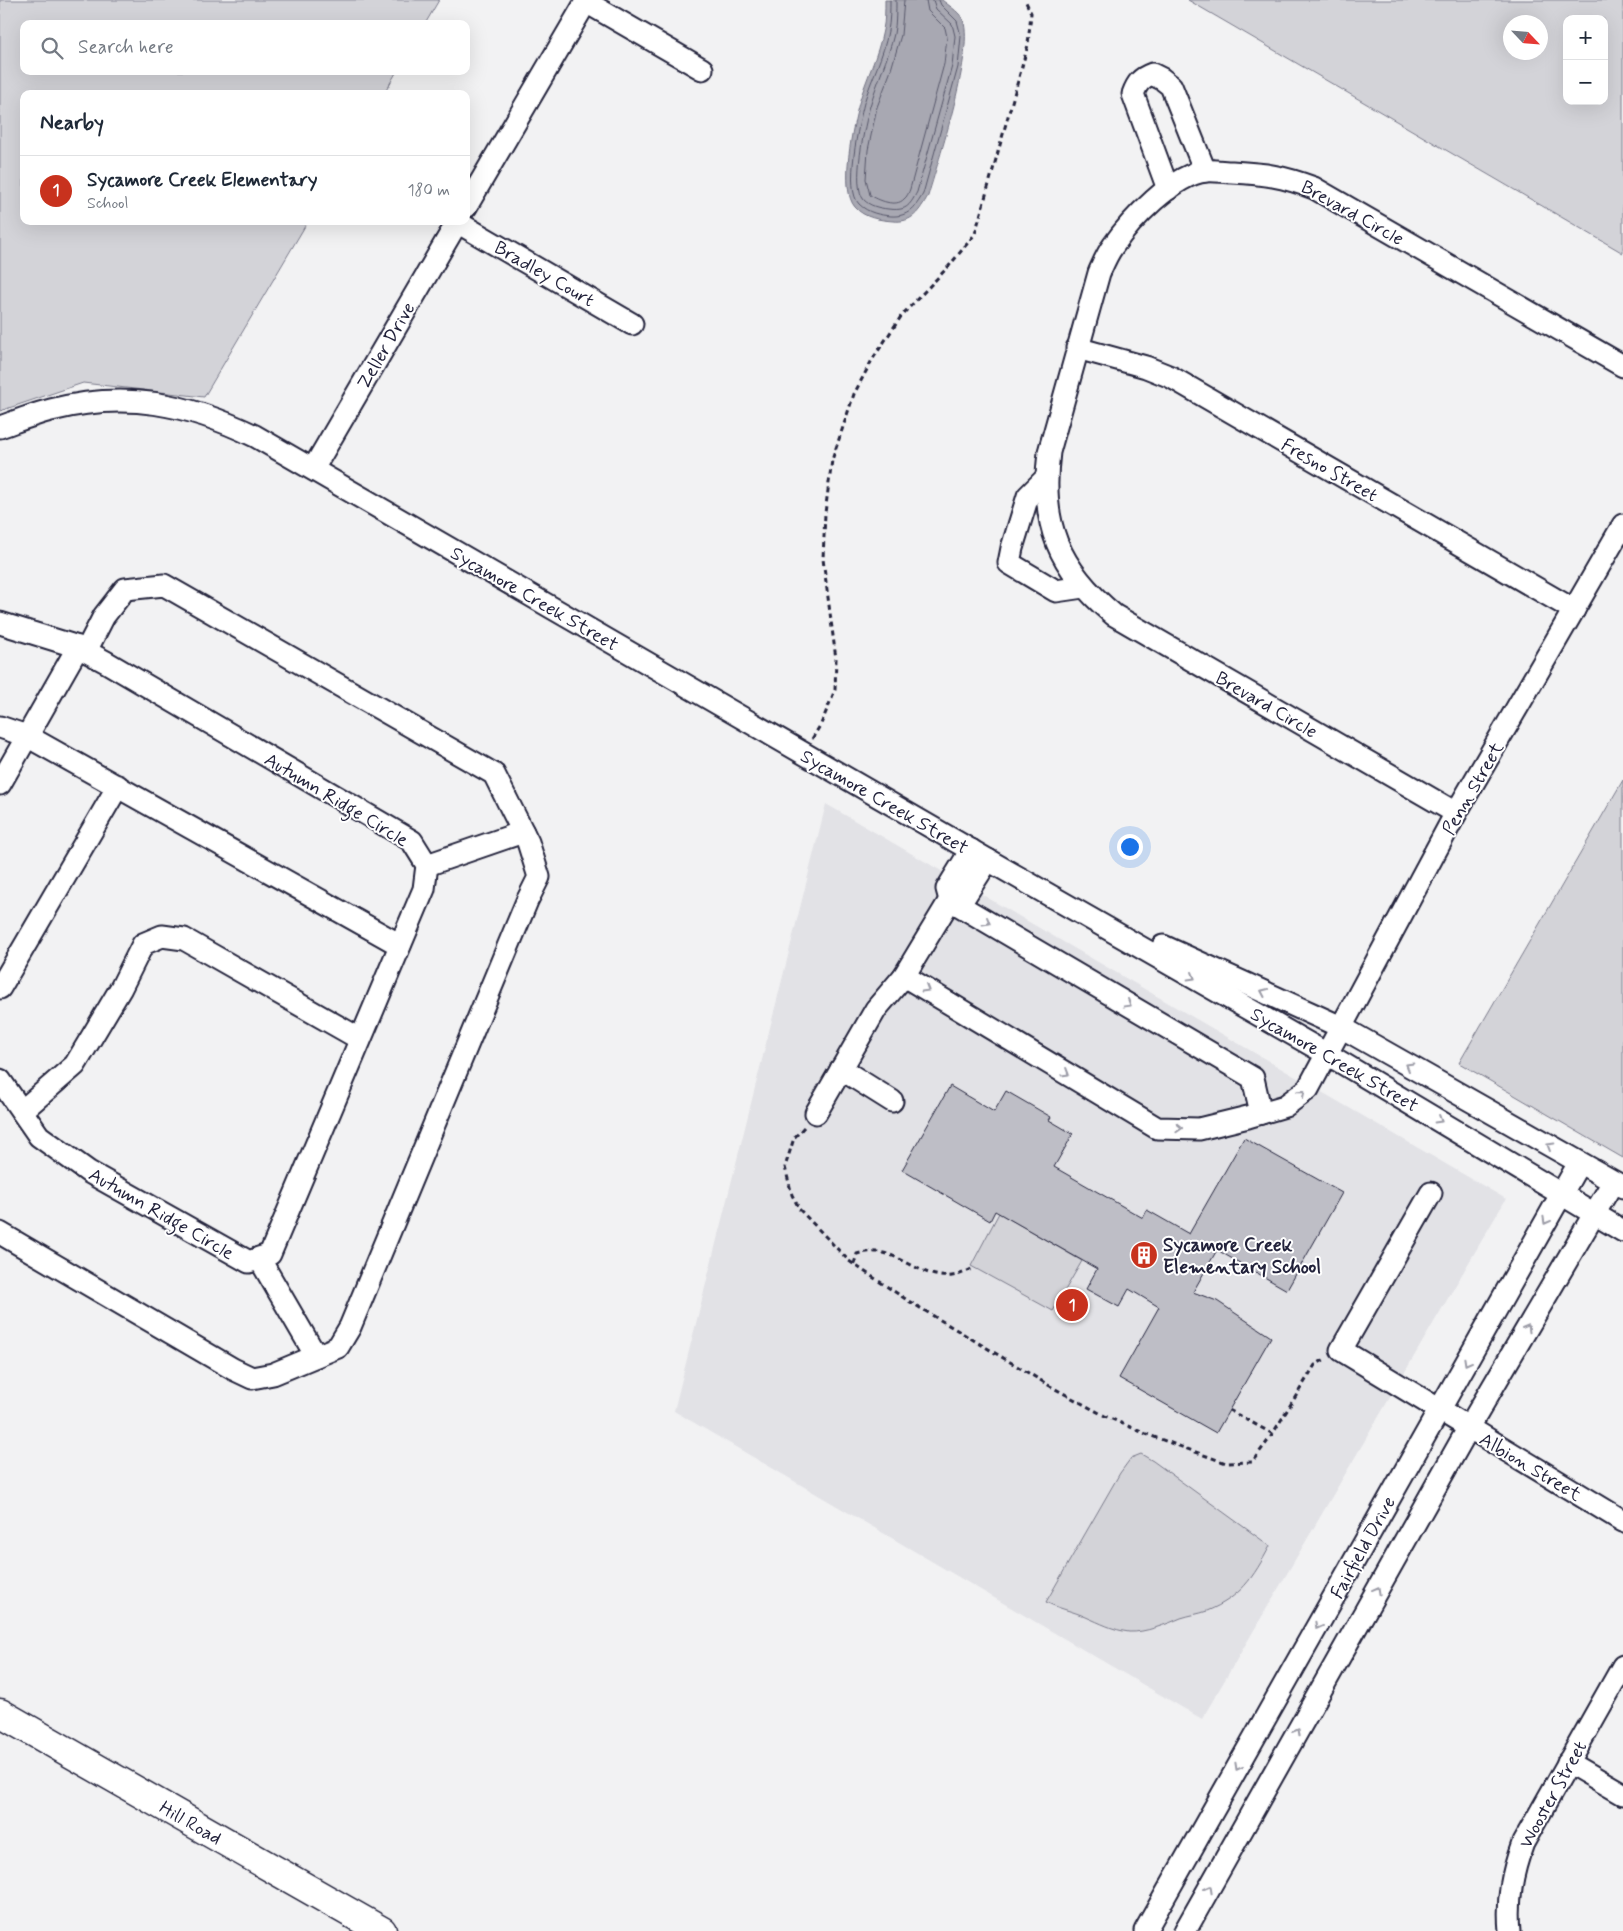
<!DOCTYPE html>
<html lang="en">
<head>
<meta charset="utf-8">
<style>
  body { margin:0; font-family:Mynerve,sans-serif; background:#f2f2f3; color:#1f2937 }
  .controls { position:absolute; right:15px; top:15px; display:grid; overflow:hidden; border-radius:10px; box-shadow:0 5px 20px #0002 }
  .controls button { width:45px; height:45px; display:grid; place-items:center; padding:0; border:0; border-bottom:1px solid #e0e1e3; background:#fff; color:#1f2937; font:25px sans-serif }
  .compass { position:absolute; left:1503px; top:15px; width:45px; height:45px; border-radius:50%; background:#fff; box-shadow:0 5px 20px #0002; rotate:116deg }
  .you { position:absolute; left:1129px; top:846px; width:18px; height:18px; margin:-12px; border:4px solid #fff; border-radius:50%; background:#1a73e8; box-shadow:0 0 0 8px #1a73e833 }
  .badge { display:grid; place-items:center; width:32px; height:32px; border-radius:50%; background:#c8321e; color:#fff; font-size:16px; font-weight:700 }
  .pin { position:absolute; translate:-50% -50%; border:2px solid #fff; box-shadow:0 1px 5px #0006 }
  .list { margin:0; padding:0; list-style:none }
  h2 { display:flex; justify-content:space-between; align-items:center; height:65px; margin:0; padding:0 20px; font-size:21px }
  h2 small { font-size:16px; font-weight:400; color:#747a83 }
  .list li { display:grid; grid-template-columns:32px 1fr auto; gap:15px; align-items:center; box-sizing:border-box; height:70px; padding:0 20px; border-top:1px solid #e0e1e3 }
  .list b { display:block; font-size:19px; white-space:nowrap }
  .list p { margin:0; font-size:16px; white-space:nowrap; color:#747a83 }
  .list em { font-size:16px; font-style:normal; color:#747a83 }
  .icon { flex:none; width:28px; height:28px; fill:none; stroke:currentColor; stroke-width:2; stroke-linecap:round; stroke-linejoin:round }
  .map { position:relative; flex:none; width:1623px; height:1931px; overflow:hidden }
  .search { position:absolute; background:#fff; box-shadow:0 5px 20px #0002; left:20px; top:20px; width:450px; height:55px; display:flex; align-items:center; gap:12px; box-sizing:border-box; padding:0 18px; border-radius:10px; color:#747a83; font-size:19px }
  .panel { position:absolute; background:#fff; box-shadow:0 5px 20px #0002; left:20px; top:90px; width:450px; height:135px; border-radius:10px }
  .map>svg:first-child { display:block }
</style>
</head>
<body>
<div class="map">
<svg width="1623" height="1931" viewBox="0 0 1623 1931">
  <rect width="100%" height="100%" fill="#f2f2f3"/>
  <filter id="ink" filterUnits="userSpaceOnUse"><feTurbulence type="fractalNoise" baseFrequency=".02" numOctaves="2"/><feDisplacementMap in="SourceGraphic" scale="10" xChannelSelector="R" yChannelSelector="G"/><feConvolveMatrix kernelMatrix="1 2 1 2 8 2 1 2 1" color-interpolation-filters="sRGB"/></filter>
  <g filter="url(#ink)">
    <polygon fill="#e2e2e6" points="826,804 1506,1199 1202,1719 674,1411"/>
    <g fill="#d3d3d8" stroke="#7a7a8a" fill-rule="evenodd">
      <polygon points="0,0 439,0 425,24 24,24 24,71 397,71 384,94 24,94 24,221 308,221 204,397 83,383 0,411"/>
      <path d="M1188 0H1623V253ZM1567 19H1604V101H1567ZM1540 22V52H1510V22Z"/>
      <polygon points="1623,780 1623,1158 1459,1063"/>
      <polygon points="999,1213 1082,1261 1053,1311 971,1266"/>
      <path d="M1141 1454 1153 1461 1270 1546C1253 1578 1241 1597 1207 1611 1199 1614 1190 1615 1181 1618 1167 1624 1145 1633 1129 1632 1113 1630 1100 1623 1086 1617 1073 1611 1059 1609 1046 1602L1120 1473 1131 1458Z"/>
    </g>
    <path fill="#a8a8b2" stroke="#727282" d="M885 0H942C948 5 958 11 962 18 977 44 937 165 928 196 919 211 913 223 893 221 880 220 864 218 855 207 839 189 853 125 859 103 866 79 878 56 883 30 885 21 885 10 885 0Z"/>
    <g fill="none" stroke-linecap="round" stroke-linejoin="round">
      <g stroke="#58586b" stroke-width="1">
        <path d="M890 0C890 10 890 21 888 31 884 56 871 79 864 103 859 123 844 189 859 204 868 213 880 215 891 216 908 217 915 208 923 194L958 67 961 36 957 21 941 5 939 0"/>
        <path d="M896 0C896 11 896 23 894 34 888 59 877 82 870 106 865 124 851 186 864 200 870 206 879 208 888 209 906 211 909 207 917 192L952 66 955 36 952 24 936 9 933 0"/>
        <path d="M904 0 901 35 890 73 877 107 868 150 866 179 870 195C878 200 896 208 904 199 907 197 909 192 910 189L944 64 947 37 945 28 928 11 926 0"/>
      </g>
    </g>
    <polygon fill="#bebec6" stroke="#22223b" points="950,1086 994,1112 1006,1091 1051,1117 1049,1120 1073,1134 1054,1167 1143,1218 1147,1210 1189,1234 1244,1138 1342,1193 1287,1290 1217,1250 1193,1292 1217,1301 1271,1337 1216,1433 1119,1378 1159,1307 1129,1289 1119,1307 1086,1289 1097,1269 995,1211 990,1221 902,1170"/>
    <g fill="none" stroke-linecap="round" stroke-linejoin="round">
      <g stroke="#22223b" stroke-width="25">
        <g id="minor">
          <polyline points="586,2 702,69"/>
          <path d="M1168 189 1133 94C1137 83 1141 78 1152 74L1162 79 1171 86 1205 171"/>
          <polyline points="466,207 587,0"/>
          <polyline points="457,222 632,324"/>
          <polyline points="1077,348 1146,367 1171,377 1574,610"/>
          <path d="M0 427C17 421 34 414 51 410 125 391 187 403 255 436L988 860 1327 1054 1623 1231"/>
          <polyline points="313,469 458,221"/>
          <polyline points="1046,478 1028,496 1012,548 1009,563 1056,591 1083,587"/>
          <polyline points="0,623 78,647 106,662 412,841 427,865 424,889 270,1254 249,1262 89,1172 39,1136 0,1080"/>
          <polyline points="0,727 27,736 400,945"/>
          <polyline points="0,784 78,647"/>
          <path d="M1456 813 1114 615C1058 568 1040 524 1049 452L1099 273C1103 264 1107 254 1113 246 1130 221 1174 174 1206 171 1214 170 1224 172 1232 172 1266 174 1282 176 1314 188L1623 366"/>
          <polyline points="971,850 947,889 950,900 1253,1078 1261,1113"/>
          <polyline points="988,860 965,896 950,900 904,976 1157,1128 1199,1129 1248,1117 1285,1106 1308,1089 1456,813 1623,525"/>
          <polyline points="427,865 523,832"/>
          <polyline points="1163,946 1341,1027 1623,1187"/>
          <polyline points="0,988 118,786"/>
          <polyline points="841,1069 892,1101"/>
          <polyline points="22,1111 75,1065 121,988 143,944 162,936 184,939 360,1039"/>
          <polyline points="816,1113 876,1009 904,976"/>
          <polyline points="1431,1193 1341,1350 1623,1521"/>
          <polyline points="0,1233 233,1369 252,1378 273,1374 338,1347 350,1327 527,901 539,877 528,842 494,774 164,585 125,589 104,616 86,651"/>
          <polyline points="259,1258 316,1356"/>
          <polyline points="1568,1762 1623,1794"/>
          <polyline points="1145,1931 1579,1163"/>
          <polyline points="1185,1931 1468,1429 1613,1182"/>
          <path d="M1510 1931C1507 1899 1512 1873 1523 1843L1623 1666"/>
        </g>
      </g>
      <g stroke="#22223b" stroke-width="31">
        <polyline id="major" points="0,1713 382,1931"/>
      </g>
      <g stroke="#22223b" stroke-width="3" stroke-dasharray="5 4" stroke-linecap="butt">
        <polyline points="812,739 821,724 835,690 836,659 823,559 825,513 832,460 854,394 872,360 902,315 949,266 975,234 1028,45 1031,13 1025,0"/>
        <polyline points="804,1127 794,1138 785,1167 792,1195 800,1210 849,1261 907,1300 1050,1386 1105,1416 1146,1434 1226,1463 1252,1462 1270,1438 1315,1365 1327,1358"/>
        <path d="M854 1264 857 1254C896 1242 916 1280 952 1276 960 1275 967 1271 974 1268"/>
        <polyline points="1229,1410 1273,1434"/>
      </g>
      <use href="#minor" stroke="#fff" stroke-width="21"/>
      <use href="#major" stroke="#fff" stroke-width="28"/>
    </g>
    <defs><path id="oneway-chevron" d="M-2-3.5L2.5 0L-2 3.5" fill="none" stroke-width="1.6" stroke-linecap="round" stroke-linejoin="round" transform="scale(1.25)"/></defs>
    <g stroke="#9c9ca7">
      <use href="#oneway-chevron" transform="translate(987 922) rotate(30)"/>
      <use href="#oneway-chevron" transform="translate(1192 977) rotate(30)"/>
      <use href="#oneway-chevron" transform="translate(926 989) rotate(31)"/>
      <use href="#oneway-chevron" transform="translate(1264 992) rotate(-156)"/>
      <use href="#oneway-chevron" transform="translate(1128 1004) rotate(30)"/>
      <use href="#oneway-chevron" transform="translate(1409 1066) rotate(-150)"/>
      <use href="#oneway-chevron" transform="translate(1066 1073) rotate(31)"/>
      <use href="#oneway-chevron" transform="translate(1302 1093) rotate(-40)"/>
      <use href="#oneway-chevron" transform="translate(1439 1120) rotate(31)"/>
      <use href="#oneway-chevron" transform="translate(1179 1128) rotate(2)"/>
      <use href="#oneway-chevron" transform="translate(1550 1146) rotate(-150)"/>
      <use href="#oneway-chevron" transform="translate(1546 1221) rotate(119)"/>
      <use href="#oneway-chevron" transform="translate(1527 1328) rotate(-60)"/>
      <use href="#oneway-chevron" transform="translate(1467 1362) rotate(119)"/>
      <use href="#oneway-chevron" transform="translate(1377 1590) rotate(-61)"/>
      <use href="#oneway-chevron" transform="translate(1318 1626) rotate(119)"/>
      <use href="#oneway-chevron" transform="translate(1297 1732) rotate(-61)"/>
      <use href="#oneway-chevron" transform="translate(1238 1767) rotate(119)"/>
      <use href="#oneway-chevron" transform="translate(1209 1889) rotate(-61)"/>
    </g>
  </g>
  <defs>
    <g id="building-disc" transform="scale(1.4375)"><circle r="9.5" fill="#c8321e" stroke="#fff"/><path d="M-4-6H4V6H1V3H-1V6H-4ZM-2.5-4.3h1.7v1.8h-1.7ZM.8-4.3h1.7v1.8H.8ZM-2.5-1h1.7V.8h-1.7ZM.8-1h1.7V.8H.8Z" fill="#fff"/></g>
  </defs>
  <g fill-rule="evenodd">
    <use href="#building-disc" x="1144" y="1255"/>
  </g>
  <g text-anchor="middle" stroke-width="4" stroke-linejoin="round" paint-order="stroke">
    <g font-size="19" fill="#22223b" stroke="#fff">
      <text transform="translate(1353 212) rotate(29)" y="7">Brevard Circle</text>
      <text transform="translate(545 273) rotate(30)" y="7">Bradley Court</text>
      <text transform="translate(385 345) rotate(-60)" y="7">Zeller Drive</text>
      <text transform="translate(1330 469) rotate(30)" y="7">Fresno Street</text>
      <text transform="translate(535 598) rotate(30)" y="7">Sycamore Creek Street</text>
      <text transform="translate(1267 704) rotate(30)" y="7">Brevard Circle</text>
      <text transform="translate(1472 788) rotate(-60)" y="7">Penn Street</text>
      <text transform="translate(337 799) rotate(31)" y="7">Autumn Ridge Circle</text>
      <text transform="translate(885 801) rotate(30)" y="7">Sycamore Creek Street</text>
      <text transform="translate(1335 1059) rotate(30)" y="7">Sycamore Creek Street</text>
      <text transform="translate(162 1213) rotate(30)" y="7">Autumn Ridge Circle</text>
      <text transform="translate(1531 1466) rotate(31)" y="7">Albion Street</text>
      <text transform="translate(1362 1547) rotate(-61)" y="7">Fairfield Drive</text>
      <text transform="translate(1552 1794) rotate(-61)" y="7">Wooster Street</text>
      <text transform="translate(191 1822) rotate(30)" y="7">Hill Road</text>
    </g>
    <g font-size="19" font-weight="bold" fill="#22223b" stroke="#fff" text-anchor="start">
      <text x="1163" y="1251">Sycamore Creek<tspan x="1163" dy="22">Elementary School</tspan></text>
    </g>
  </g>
</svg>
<div class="controls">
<button>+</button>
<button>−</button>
</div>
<svg class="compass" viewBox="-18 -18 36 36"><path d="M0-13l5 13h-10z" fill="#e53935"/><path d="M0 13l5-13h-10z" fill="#747a83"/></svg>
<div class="you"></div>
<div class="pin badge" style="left:1072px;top:1305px">1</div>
<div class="search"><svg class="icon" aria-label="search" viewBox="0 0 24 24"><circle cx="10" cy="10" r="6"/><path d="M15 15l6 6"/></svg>Search here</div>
<section class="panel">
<h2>Nearby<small></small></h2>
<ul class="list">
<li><span class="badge">1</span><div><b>Sycamore Creek Elementary</b><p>School</p></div><em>180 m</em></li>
</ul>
</section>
</div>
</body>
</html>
